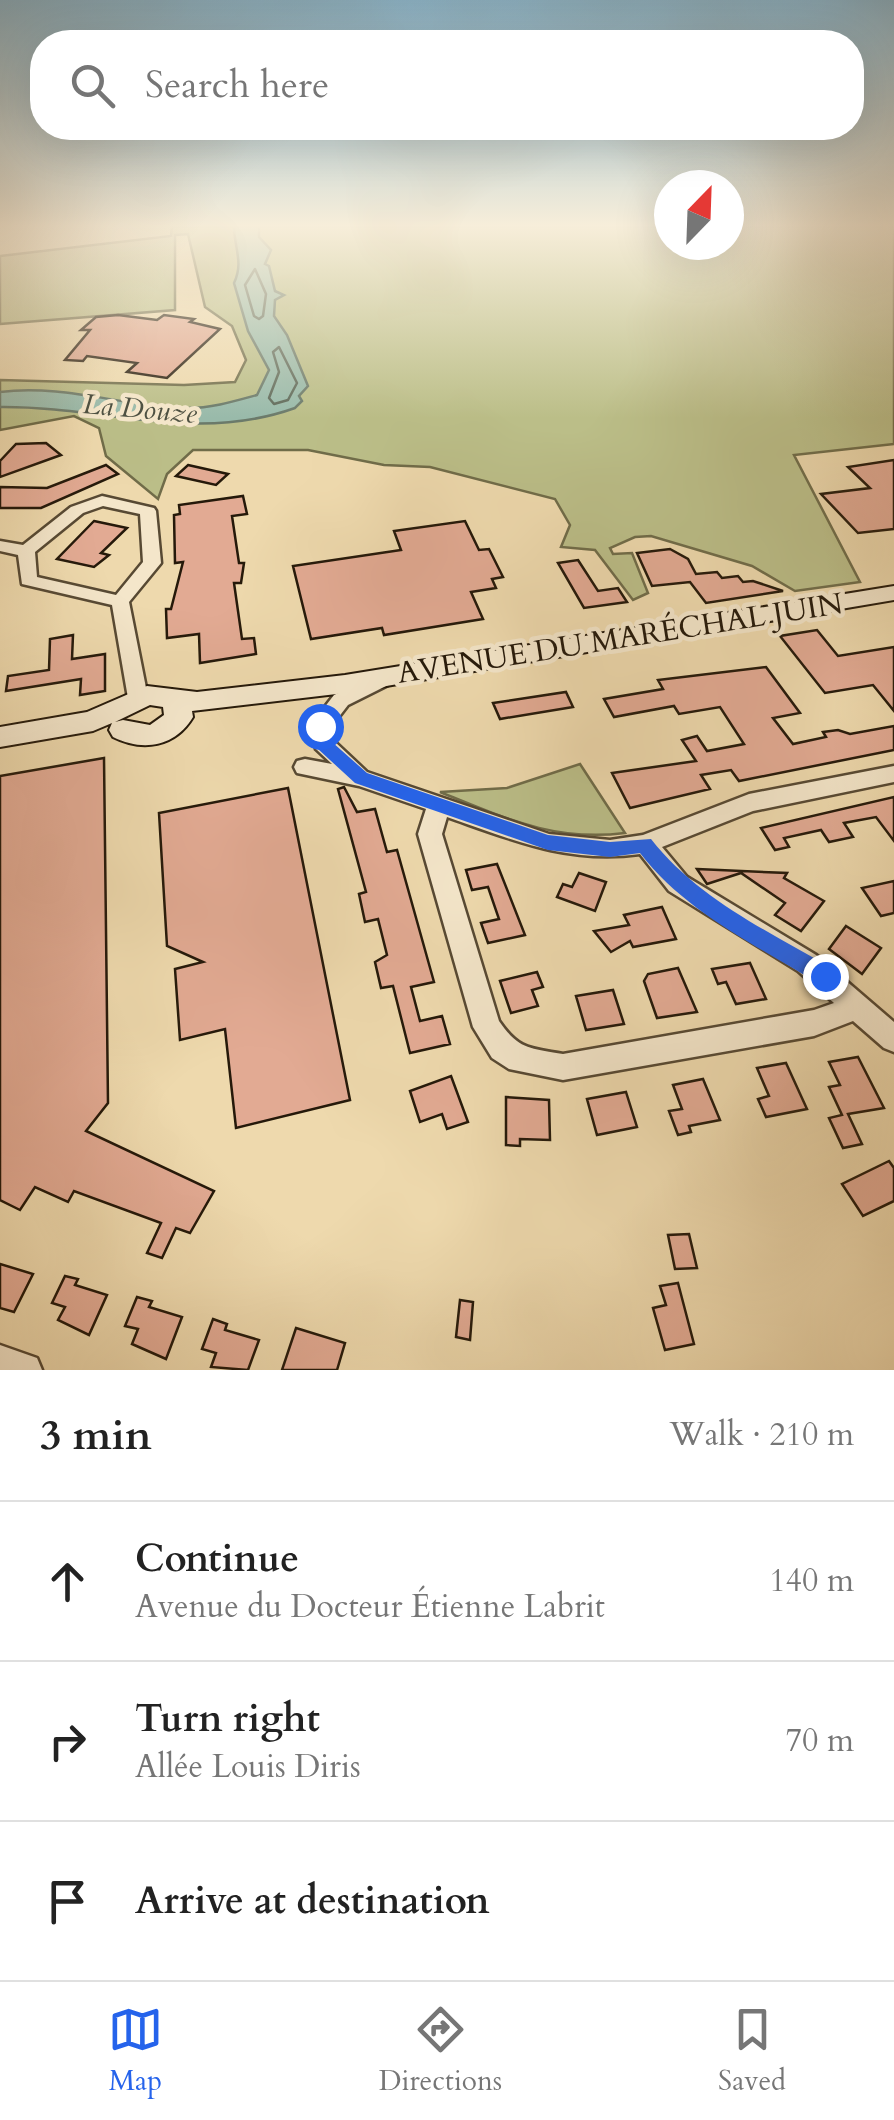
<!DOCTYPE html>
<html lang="en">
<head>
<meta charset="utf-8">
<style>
  body { margin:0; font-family:Cardo,serif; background:#f6f6f6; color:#222 }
  .compass { position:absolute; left:654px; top:170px; width:90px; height:90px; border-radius:50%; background:#fff; box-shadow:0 10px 40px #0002; rotate:23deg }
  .stop { position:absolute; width:30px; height:30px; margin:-22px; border:8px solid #2563eb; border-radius:50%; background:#fff }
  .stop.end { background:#2563eb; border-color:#fff; box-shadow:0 2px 10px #0008 }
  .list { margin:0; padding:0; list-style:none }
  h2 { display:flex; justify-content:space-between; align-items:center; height:130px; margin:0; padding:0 40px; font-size:42px }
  h2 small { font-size:32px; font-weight:400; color:#767676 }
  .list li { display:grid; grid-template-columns:65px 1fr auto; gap:30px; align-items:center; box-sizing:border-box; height:160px; padding:0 40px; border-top:2px solid #e0e0e0 }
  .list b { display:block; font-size:38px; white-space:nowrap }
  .list p { margin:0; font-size:32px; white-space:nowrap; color:#767676 }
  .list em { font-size:32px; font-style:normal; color:#767676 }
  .icon { flex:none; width:55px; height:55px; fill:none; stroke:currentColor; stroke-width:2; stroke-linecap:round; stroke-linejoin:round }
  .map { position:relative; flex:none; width:894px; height:1370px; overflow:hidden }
  .search { position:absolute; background:#fff; box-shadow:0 10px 40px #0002; left:30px; right:30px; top:30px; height:110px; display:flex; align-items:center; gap:25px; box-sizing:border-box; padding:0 35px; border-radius:40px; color:#767676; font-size:38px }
  .sheet { height:610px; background:#fff }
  nav { display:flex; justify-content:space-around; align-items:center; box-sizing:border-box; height:140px; border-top:2px solid #e0e0e0; background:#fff; font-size:28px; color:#767676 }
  nav a { display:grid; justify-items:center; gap:5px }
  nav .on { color:#2563eb }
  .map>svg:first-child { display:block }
</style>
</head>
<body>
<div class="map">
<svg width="894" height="1370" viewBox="0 0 894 1370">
  <rect width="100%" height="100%" fill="#eed9ad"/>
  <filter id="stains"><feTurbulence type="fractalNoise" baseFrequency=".002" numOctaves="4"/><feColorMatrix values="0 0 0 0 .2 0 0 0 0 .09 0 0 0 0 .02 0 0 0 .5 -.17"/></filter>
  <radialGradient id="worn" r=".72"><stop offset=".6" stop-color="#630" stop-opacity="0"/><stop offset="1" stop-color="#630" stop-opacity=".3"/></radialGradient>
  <g fill="#bbbe88" stroke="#706c49" stroke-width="2.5">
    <polygon points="172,226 669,226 669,245 729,245 729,226 894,226 894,444 794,455 860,582 795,591 752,566 651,536 635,537 610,548 613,554 632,553 648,593 633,600 595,550 561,547 570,525 555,499 430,467 384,465 308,450 193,450 167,474 158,499 106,456 99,428 74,416 0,430 0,380 184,385 235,382 246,360 232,326 205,307 188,234 175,235 175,310 0,324 0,256 171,236"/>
    <path d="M580 764 625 833C554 842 505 818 440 792L507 788Z"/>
  </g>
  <path fill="#99baaa" stroke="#6b7a6a" stroke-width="2.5" d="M234 226H259V237L271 250 265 264 269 266 275 291 284 295 275 300 274 316 287 335 308 386 299 396 302 401 295 408C194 444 105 406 0 407V392C65 384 124 407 188 408 212 408 235 401 257 395L269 370 248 331 234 283C244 262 234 248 234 226Z"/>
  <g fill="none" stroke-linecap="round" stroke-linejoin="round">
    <g stroke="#5f6a5a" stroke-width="2.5">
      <polygon points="255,269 266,294 263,316 259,319 254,316 245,285"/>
      <polygon points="279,347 297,383 288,400 274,404 269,398 279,372 273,352"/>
    </g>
  </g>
  <g fill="#e2aa93" stroke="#25190a" stroke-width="2.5">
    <polygon points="118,315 157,320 164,315 194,319 190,322 220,329 167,378 127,372 137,363 87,356 83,361 65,360 90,330 81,330 96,317"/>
    <polygon points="46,443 61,455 0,477 0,461 16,444"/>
    <polygon points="894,460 894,529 858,533 821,494 870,488 848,467"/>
    <polygon points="106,465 118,474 41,508 0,508 0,487 47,488"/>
    <polygon points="188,465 228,474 216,485 176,476"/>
    <polygon points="243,496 247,514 232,516 239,563 244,563 241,583 234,583 242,639 254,638 256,654 200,663 199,634 167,638 166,609 171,609 183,562 175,563 174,515 180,514 179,505"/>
    <polygon points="94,521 127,528 101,553 109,555 94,567 57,559"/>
    <polygon points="465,521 479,550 489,549 503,577 492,579 496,588 471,592 483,619 384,635 382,628 311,639 293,566 401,550 394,531"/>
    <polygon points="670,549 688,559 696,574 717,572 722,578 738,576 743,582 753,581 783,591 706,603 690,582 652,586 637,553"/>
    <polygon points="578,560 598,591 618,588 627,602 584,608 558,563"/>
    <polygon points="817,630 838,656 894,647 894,711 873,685 825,693 780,636"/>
    <polygon points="73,635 72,659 105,654 105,691 80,695 81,679 6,691 8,676 49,670 50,639"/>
    <polygon points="766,667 800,713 773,718 793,744 826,737 823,732 838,730 850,734 894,726 894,750 739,781 731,770 701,775 710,789 630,808 612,773 696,761 682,740 697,736 707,751 744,744 720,707 679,714 674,706 614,717 604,699 663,689 658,680"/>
    <polygon points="566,692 573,707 500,719 493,703"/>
    <polygon points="104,758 108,1103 86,1131 214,1191 190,1233 176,1228 162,1258 147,1253 161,1223 74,1191 68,1202 35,1187 20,1210 0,1200 0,776"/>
    <polygon points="344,787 357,812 375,809 387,852 397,850 434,982 411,987 420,1021 442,1016 450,1044 410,1053 393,986 381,988 375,962 387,955 378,919 365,922 359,894 366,892 338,789"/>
    <polygon points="288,788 350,1100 236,1128 225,1029 180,1040 175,969 203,962 167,946 159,813"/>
    <polygon points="894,797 894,841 876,817 844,823 853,837 829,842 821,830 784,838 789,847 775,850 761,828"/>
    <polygon points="497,864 525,935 488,943 481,923 499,919 488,887 472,890 466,870"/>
    <polygon points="697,869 787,873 784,878 824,901 801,931 775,915 785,903 741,873 707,884"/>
    <polygon points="579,873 606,882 595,911 557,897 563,884 572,887"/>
    <polygon points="894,881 894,913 881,916 862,888"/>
    <polygon points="662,907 676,939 633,947 630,941 611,952 594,931 629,925 624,915"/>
    <polygon points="846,926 881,948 862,974 829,949"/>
    <polygon points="750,963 766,999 736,1004 726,982 718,984 712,969"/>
    <polygon points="678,968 697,1012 657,1018 644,981 648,974"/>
    <polygon points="537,972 543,987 532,990 538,1006 511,1013 500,981"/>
    <polygon points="613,990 624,1024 586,1030 576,996"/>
    <polygon points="858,1057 884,1108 848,1114 862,1144 843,1148 829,1118 842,1115 829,1087 840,1085 829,1062"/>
    <polygon points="786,1063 807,1109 766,1117 758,1099 769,1096 757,1068"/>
    <polygon points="451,1076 468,1122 447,1129 442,1114 420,1122 410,1091"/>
    <polygon points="703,1079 720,1120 689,1126 691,1132 678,1135 669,1111 682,1109 673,1085"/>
    <polygon points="626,1092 637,1127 597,1135 587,1099"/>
    <polygon points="506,1097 549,1100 550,1140 520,1139 520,1146 506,1145"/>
    <polygon points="889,1161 894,1168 894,1201 863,1216 842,1184"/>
    <polygon points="689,1234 697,1268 675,1269 668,1235"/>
    <polygon points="0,1264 33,1274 14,1312 0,1308"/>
    <polygon points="65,1276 78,1279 75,1285 107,1295 89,1335 58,1320 65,1307 52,1303"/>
    <polygon points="678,1283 694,1344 665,1350 653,1308 666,1305 660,1286"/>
    <polygon points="137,1297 152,1301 149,1307 182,1317 166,1359 132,1344 138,1329 125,1326"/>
    <polygon points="460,1300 473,1302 470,1340 456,1337"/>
    <polygon points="213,1319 227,1324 225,1330 259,1340 248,1370 211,1367 216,1353 202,1349"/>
    <polygon points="296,1328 345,1343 337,1370 282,1370"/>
  </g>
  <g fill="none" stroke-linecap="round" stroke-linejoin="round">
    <g stroke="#574933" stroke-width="5">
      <g id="street">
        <path d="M102 496 154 508 156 511 161 563 129 602 148 698 138 705 128 698 112 605 22 584 18 555 0 551V541L23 545 71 507ZM103 506 140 514 143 562 116 595 37 577 35 552 83 513Z"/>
        <path d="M381 673 388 675 391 680 388 685 348 705 331 727 334 741 367 772 549 834 610 840 643 835 749 794 894 766V782L753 811 662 847 687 877 816 955 894 1022V1052L884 1048 853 1021 814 1036 563 1080 509 1069 492 1058 473 1027 418 834 426 809 359 786 297 773 294 767 297 761 305 759 332 764 316 749 310 726 334 695ZM447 817C513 840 568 864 640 854L669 891 798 971 834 1003 814 1010 563 1054C530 1048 519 1050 499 1021L442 834Z"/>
        <polygon points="0,1345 37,1358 42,1370 0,1370"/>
      </g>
    </g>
    <g stroke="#25190a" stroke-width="4">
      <path id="secondary" d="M894 586V600L345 693 192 711 193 717C175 747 143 752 113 737L109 730 112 723 93 731 0 747V727L87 712 147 686 197 692 345 675ZM150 705 163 707 164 715 150 725 123 720 115 722Z"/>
    </g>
    <use href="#street" fill="#f4e6ca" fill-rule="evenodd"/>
    <use href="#secondary" fill="#f4e6ca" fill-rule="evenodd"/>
  </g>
  <linearGradient id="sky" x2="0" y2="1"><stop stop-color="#88b6cf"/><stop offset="0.54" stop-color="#f7eeda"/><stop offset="1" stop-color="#f7eeda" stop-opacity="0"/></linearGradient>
  <rect width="894" height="418" fill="url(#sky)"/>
  <path fill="#2563eb" d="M320 720 329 726 332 742 367 773 548 835 610 842 651 839C698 899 768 931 833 969L836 976 833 983H817C755 944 685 912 640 853L610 857 548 850 355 783 318 749 312 726Z"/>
  <g text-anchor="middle" stroke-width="9" stroke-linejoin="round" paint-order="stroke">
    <g font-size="28" font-style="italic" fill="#4e5142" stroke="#f4e6ca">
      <text transform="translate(140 408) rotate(5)" y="10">La Douze</text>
    </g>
    <g font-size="30" fill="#25190a" stroke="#f4e6ca">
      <text transform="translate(620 638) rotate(-9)" y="10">AVENUE DU MARÉCHAL JUIN</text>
    </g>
  </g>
  <rect width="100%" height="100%" filter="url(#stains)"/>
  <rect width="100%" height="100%" fill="url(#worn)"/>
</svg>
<svg class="compass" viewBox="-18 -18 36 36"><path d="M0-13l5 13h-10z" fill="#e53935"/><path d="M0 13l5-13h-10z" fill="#767676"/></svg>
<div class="stop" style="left:320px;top:726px"></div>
<div class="stop end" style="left:825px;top:976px"></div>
<div class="search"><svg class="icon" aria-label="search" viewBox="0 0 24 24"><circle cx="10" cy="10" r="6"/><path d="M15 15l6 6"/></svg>Search here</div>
</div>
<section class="sheet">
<h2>3 min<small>Walk · 210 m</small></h2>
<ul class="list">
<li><svg class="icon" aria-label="ahead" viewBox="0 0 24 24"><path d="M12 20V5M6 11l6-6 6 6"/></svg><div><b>Continue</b><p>Avenue du Docteur Étienne Labrit</p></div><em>140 m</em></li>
<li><svg class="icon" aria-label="right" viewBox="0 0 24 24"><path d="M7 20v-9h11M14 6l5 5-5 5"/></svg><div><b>Turn right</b><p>Allée Louis Diris</p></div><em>70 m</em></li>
<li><svg class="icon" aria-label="arrive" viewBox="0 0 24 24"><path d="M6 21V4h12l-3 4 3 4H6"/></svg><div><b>Arrive at destination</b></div></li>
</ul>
</section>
<nav>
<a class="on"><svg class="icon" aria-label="map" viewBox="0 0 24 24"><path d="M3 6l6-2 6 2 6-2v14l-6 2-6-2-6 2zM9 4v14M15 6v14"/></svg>Map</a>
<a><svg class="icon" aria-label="directions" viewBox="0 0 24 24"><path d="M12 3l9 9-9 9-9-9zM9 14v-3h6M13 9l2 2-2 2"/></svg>Directions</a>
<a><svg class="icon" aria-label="saved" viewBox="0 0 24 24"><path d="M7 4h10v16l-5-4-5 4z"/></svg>Saved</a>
</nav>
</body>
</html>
